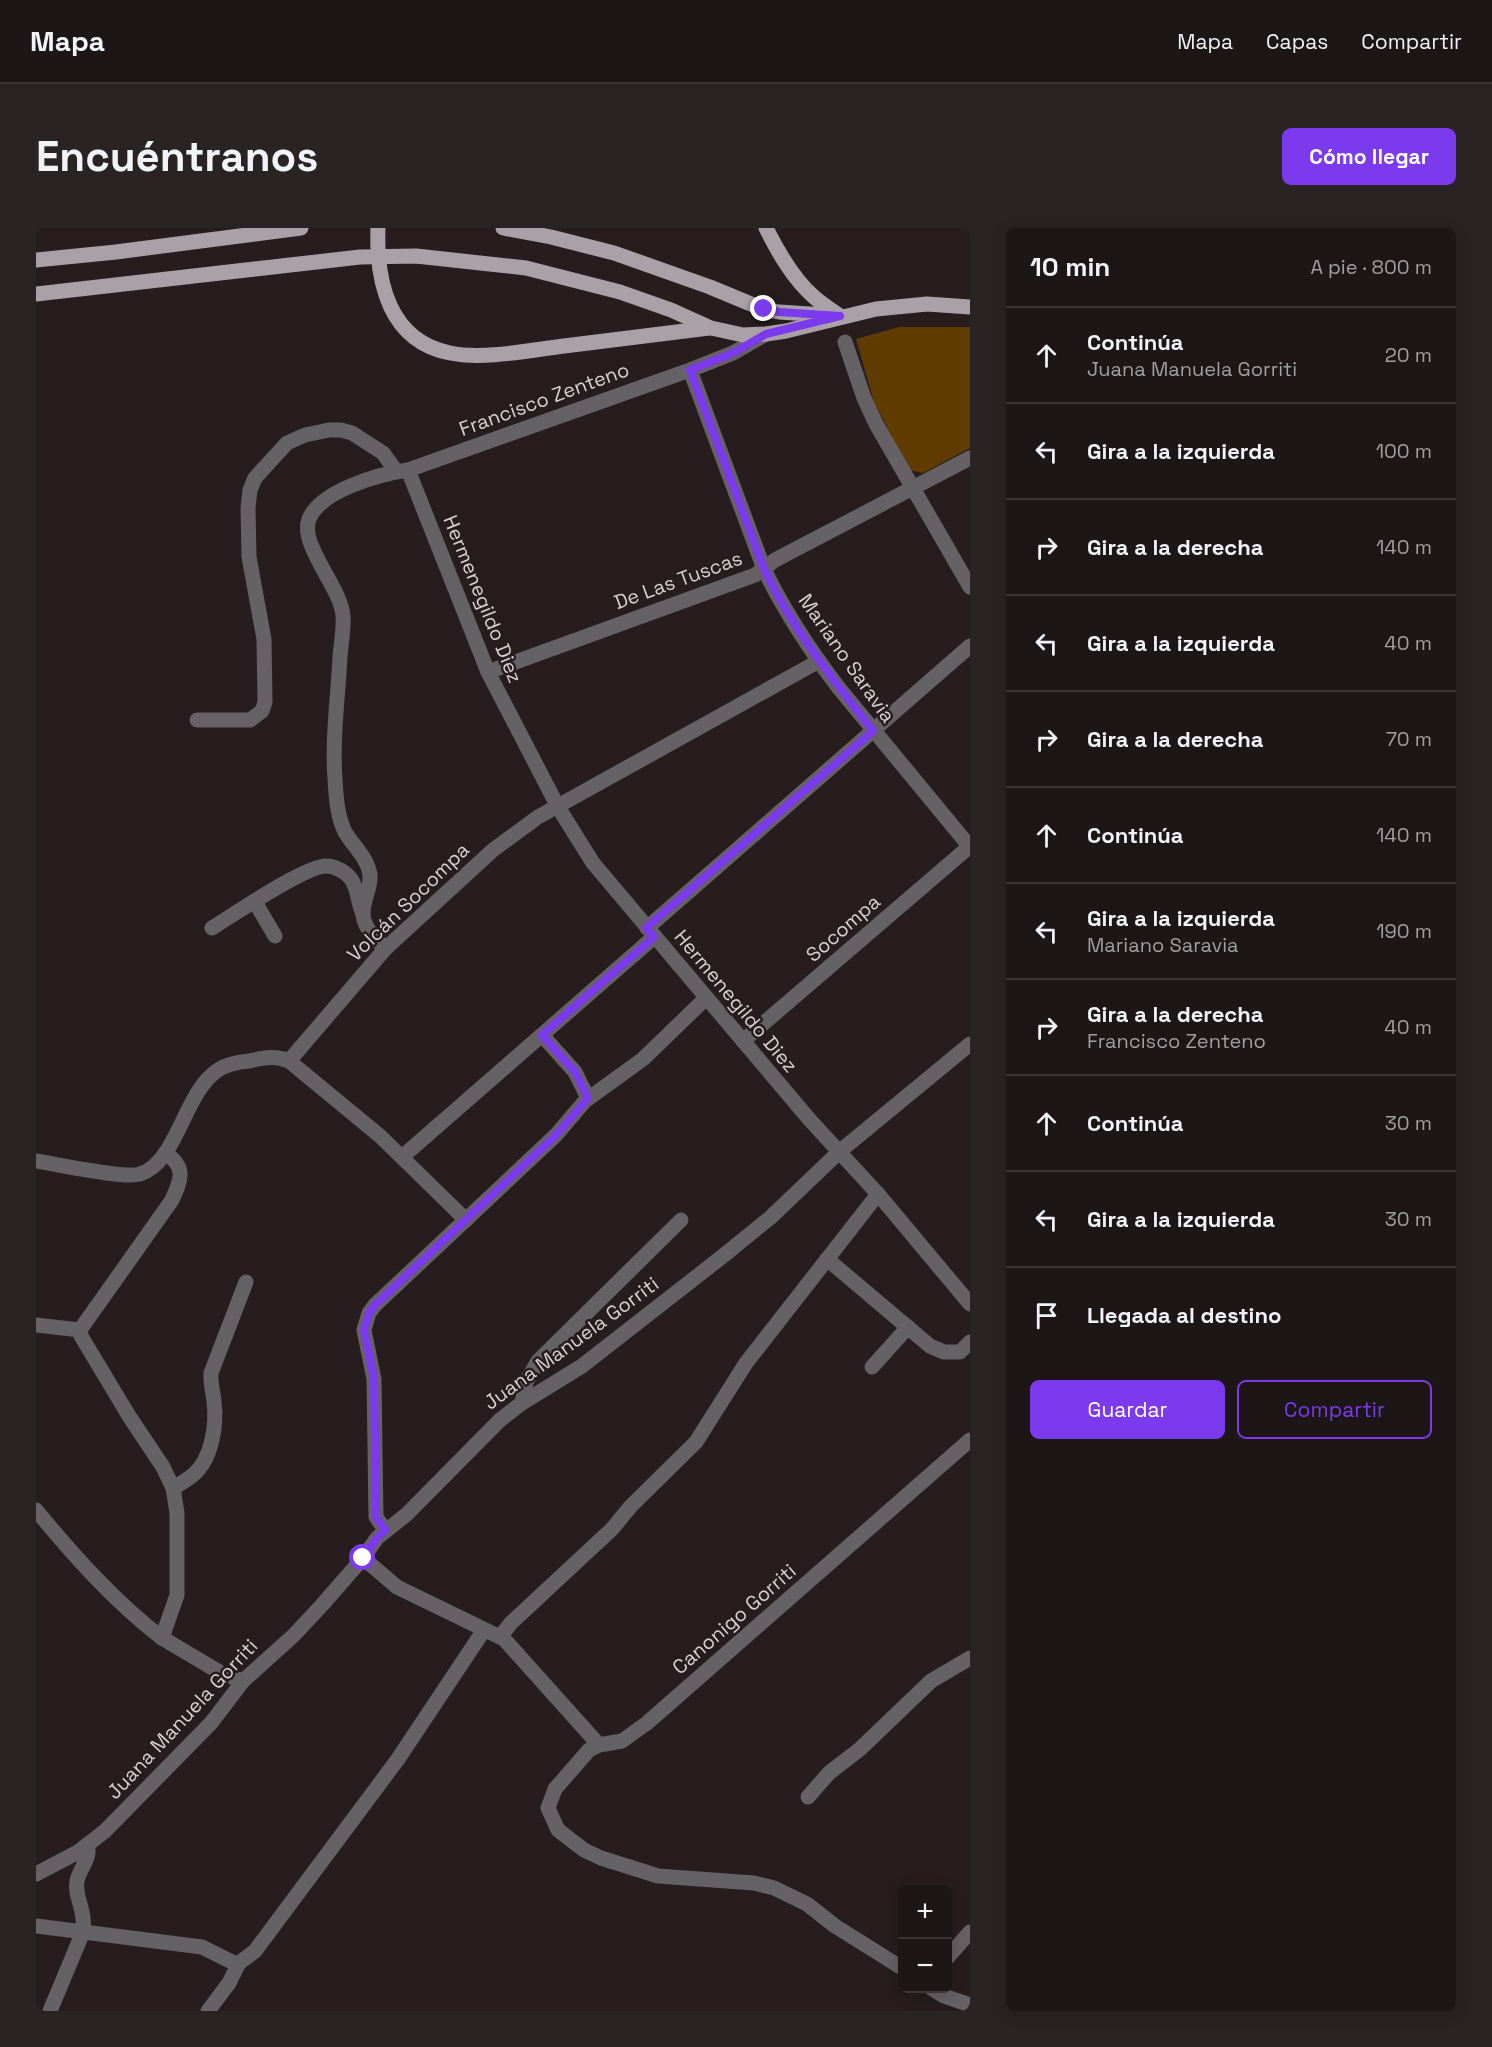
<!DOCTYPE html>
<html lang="es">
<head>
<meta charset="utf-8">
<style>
  body { margin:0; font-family:"Space Grotesk",sans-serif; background:#2a2324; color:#f1f3f6 }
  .controls { position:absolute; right:18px; bottom:18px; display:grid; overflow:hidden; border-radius:9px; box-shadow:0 3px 15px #0003 }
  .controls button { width:54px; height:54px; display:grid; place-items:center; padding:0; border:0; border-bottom:2px solid #3b3536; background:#1d1617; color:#f1f3f6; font:30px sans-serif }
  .stop { position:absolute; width:18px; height:18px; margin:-14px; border:4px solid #7c3aed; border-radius:50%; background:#fff }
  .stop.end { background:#7c3aed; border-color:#fff; box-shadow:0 2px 6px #0008 }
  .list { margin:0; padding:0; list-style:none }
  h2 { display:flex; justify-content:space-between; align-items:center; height:78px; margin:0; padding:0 24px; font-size:26px }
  h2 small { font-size:20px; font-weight:400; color:#a09fa1 }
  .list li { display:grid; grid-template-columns:39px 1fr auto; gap:18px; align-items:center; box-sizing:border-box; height:96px; padding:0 24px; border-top:2px solid #3b3536 }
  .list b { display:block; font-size:22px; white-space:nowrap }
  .list p { margin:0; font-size:20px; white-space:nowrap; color:#a09fa1 }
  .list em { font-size:20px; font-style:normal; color:#a09fa1 }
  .actions { display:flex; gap:12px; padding:18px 24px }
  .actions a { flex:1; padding:14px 0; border:2px solid #7c3aed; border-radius:9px; text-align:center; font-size:21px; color:#7c3aed }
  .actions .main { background:#7c3aed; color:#fff }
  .icon { flex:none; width:33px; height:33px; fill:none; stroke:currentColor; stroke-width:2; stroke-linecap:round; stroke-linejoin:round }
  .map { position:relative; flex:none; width:934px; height:1783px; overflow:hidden; border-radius:9px }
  header { display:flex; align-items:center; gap:36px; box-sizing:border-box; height:84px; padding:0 30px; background:#1d1617; border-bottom:2px solid #3b3536 }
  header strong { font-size:28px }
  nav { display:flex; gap:33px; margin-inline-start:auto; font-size:21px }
  .intro { display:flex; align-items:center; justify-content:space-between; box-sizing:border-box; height:144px; padding:0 36px }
  h1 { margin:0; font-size:42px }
  .button { padding:15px 27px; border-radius:9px; background:#7c3aed; color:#fff; font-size:21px; font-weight:700 }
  main { display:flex; gap:36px; padding:0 36px }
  aside { flex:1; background:#1d1617; border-radius:9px; box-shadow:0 3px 15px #0003 }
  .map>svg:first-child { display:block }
</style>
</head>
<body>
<header>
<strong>Mapa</strong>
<nav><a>Mapa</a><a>Capas</a><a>Compartir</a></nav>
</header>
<div class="intro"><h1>Encuéntranos</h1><a class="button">Cómo llegar</a></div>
<main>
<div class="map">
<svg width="934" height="1783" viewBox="0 0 934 1783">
  <rect width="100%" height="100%" fill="#271d1f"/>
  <polygon fill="#603c02" points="863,99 934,99 934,220 887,245 873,242 838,174 820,111"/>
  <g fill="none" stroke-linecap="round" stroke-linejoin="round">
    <g stroke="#656164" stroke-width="15">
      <polyline points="809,114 828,170 840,196 934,359"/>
      <path d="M654 142 728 341C748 383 774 422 802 459L934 619"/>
      <polyline points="372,242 452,444 522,579 557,635 773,891 842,966 934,1076"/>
      <polyline points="452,444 719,347 739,332 934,230"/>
      <polyline points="161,492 214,492 226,483 229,474 228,411 213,329 212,280 214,262 219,250 251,215 269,207 293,202 305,202 316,205 347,225 360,243"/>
      <polyline points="219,674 239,708"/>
      <path d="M176 700C197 687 270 637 291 638 299 638 310 644 315 651 322 660 322 676 327 686"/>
      <polyline points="611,700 934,418"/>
      <path d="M349 721C341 712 328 700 327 687 326 674 335 661 334 647 332 630 317 618 309 604 301 588 300 568 299 551 296 510 302 469 304 429 305 415 308 401 307 388 305 359 263 317 273 291 285 262 344 246 372 242L654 142 697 125 730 106"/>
      <polyline points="506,807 539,844 552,870"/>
      <polyline points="707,813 933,619"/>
      <polyline points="253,833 344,908 430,992"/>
      <path d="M129 925C151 939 145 952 136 972L44 1102 45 1108 93 1188 127 1239 137 1260 141 1285V1367L126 1410 185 1445 207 1453"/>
      <polyline points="366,929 618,709"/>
      <path d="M0 933C20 936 89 951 104 946 141 935 148 864 182 842 191 836 202 834 213 833 227 830 239 827 253 833L349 721 457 622 502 589 783 433"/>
      <polyline points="791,1031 894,1118 908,1124 924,1124 934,1114"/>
      <polyline points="0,1097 44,1102"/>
      <polyline points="836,1139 872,1099"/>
      <polyline points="486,1175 490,1154 502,1133 645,992"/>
      <path d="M137 1260C144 1256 151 1252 157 1247 176 1231 181 1197 178 1173 177 1163 174 1155 175 1145L210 1054"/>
      <path d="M0 1282C38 1328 79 1374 126 1410"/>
      <polyline points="349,1302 340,1289 338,1151 328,1102 333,1085 339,1077 520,907 549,873 607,831 670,770"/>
      <polyline points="327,1330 361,1359 468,1411 563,1517"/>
      <polyline points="464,1409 475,1395 576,1301 595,1278 660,1214 710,1135 842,966"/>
      <polyline points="772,1569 793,1545 824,1521 895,1453 934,1430"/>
      <polyline points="0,1646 42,1624 69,1603 175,1495 207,1453 258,1407 286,1377 327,1330 341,1310 371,1286 464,1192 486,1175 546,1138 687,1028 735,989 803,924 934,816"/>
      <polyline points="0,1698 166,1719 198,1735 203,1735 219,1723 362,1531 448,1402"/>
      <polyline points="912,1729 934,1704"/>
      <polyline points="866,1740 799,1698 771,1676 738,1660 718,1655 622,1648 565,1630 548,1622 522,1602 512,1580 519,1561 553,1522 563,1517 586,1513 611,1495 934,1212"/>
      <polyline points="895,1760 908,1768 934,1777"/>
      <path d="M14 1783 47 1704C50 1682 38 1668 41 1653 43 1641 56 1629 51 1617"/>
      <polyline points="172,1783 193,1755 203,1735"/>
    </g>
    <g stroke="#aaa1a8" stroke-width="15">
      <path d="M342 0C340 54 353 113 414 125 447 132 495 122 528 118 576 112 625 106 673 100"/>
      <polyline points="467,0 515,9 578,25 674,59 727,81 743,84 789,87"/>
      <path d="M730 0C742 24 757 51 778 69 786 76 795 82 804 88"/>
      <polyline points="0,32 80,24 265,0"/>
      <polyline points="0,66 324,29 380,28 490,40 584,64 635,82 675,100 707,107 730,106 750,103 840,81 891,76 934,79"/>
    </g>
  </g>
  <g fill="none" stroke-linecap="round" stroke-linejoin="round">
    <path stroke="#7c3aed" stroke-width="8" d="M327 1330 341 1310 349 1302 340 1289 338 1151 328 1102 333 1085 339 1077 520 907 552 870 539 844 506 807 618 709 610 700 837 503C797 452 756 400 728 341L654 142 697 125 730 106 804 88 743 84 728 81"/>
  </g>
  <g text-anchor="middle" stroke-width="5" stroke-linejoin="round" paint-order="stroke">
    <g font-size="20" fill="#d8d1d2" stroke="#271d1f">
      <text transform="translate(508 171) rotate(-20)" y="7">Francisco Zenteno</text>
      <text transform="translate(642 352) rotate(-20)" y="7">De Las Tuscas</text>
      <text transform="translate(447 371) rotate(68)" y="7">Hermenegildo Diez</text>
      <text transform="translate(811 430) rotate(55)" y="7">Mariano Saravia</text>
      <text transform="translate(372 674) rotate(-44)" y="7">Volcán Socompa</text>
      <text transform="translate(807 700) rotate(-41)" y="7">Socompa</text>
      <text transform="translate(700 773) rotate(50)" y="7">Hermenegildo Diez</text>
      <text transform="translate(535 1115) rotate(-36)" y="7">Juana Manuela Gorriti</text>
      <text transform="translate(698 1391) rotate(-41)" y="7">Canonigo Gorriti</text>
      <text transform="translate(146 1491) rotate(-47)" y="7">Juana Manuela Gorriti</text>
    </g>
  </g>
</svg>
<div class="controls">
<button>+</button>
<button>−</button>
</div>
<div class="stop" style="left:327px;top:1330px"></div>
<div class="stop end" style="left:728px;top:81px"></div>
</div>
<aside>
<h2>10 min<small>A pie · 800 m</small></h2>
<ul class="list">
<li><svg class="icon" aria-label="ahead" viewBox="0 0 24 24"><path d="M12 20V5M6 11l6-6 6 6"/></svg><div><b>Continúa</b><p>Juana Manuela Gorriti</p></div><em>20 m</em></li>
<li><svg class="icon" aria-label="left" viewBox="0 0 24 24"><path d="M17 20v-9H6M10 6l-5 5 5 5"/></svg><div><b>Gira a la izquierda</b></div><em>100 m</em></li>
<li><svg class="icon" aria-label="right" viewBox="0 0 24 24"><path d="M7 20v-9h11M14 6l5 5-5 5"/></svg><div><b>Gira a la derecha</b></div><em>140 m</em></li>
<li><svg class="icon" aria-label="left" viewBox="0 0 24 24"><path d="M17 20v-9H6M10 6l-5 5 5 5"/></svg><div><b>Gira a la izquierda</b></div><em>40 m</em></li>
<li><svg class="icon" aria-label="right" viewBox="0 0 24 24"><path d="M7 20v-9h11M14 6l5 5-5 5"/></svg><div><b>Gira a la derecha</b></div><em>70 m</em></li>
<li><svg class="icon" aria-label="ahead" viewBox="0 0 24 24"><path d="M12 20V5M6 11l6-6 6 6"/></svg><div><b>Continúa</b></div><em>140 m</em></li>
<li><svg class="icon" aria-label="left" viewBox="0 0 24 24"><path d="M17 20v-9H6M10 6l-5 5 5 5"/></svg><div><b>Gira a la izquierda</b><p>Mariano Saravia</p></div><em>190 m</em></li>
<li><svg class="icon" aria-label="right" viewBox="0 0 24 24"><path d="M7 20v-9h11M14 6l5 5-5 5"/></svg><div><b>Gira a la derecha</b><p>Francisco Zenteno</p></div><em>40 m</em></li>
<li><svg class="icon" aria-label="ahead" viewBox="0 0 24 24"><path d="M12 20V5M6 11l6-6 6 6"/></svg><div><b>Continúa</b></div><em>30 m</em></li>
<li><svg class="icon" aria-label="left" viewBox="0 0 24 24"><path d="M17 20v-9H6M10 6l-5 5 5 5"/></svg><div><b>Gira a la izquierda</b></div><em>30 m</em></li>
<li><svg class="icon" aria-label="arrive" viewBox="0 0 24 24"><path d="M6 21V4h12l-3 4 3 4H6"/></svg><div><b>Llegada al destino</b></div></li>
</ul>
<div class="actions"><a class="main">Guardar</a><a>Compartir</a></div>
</aside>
</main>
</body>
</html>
